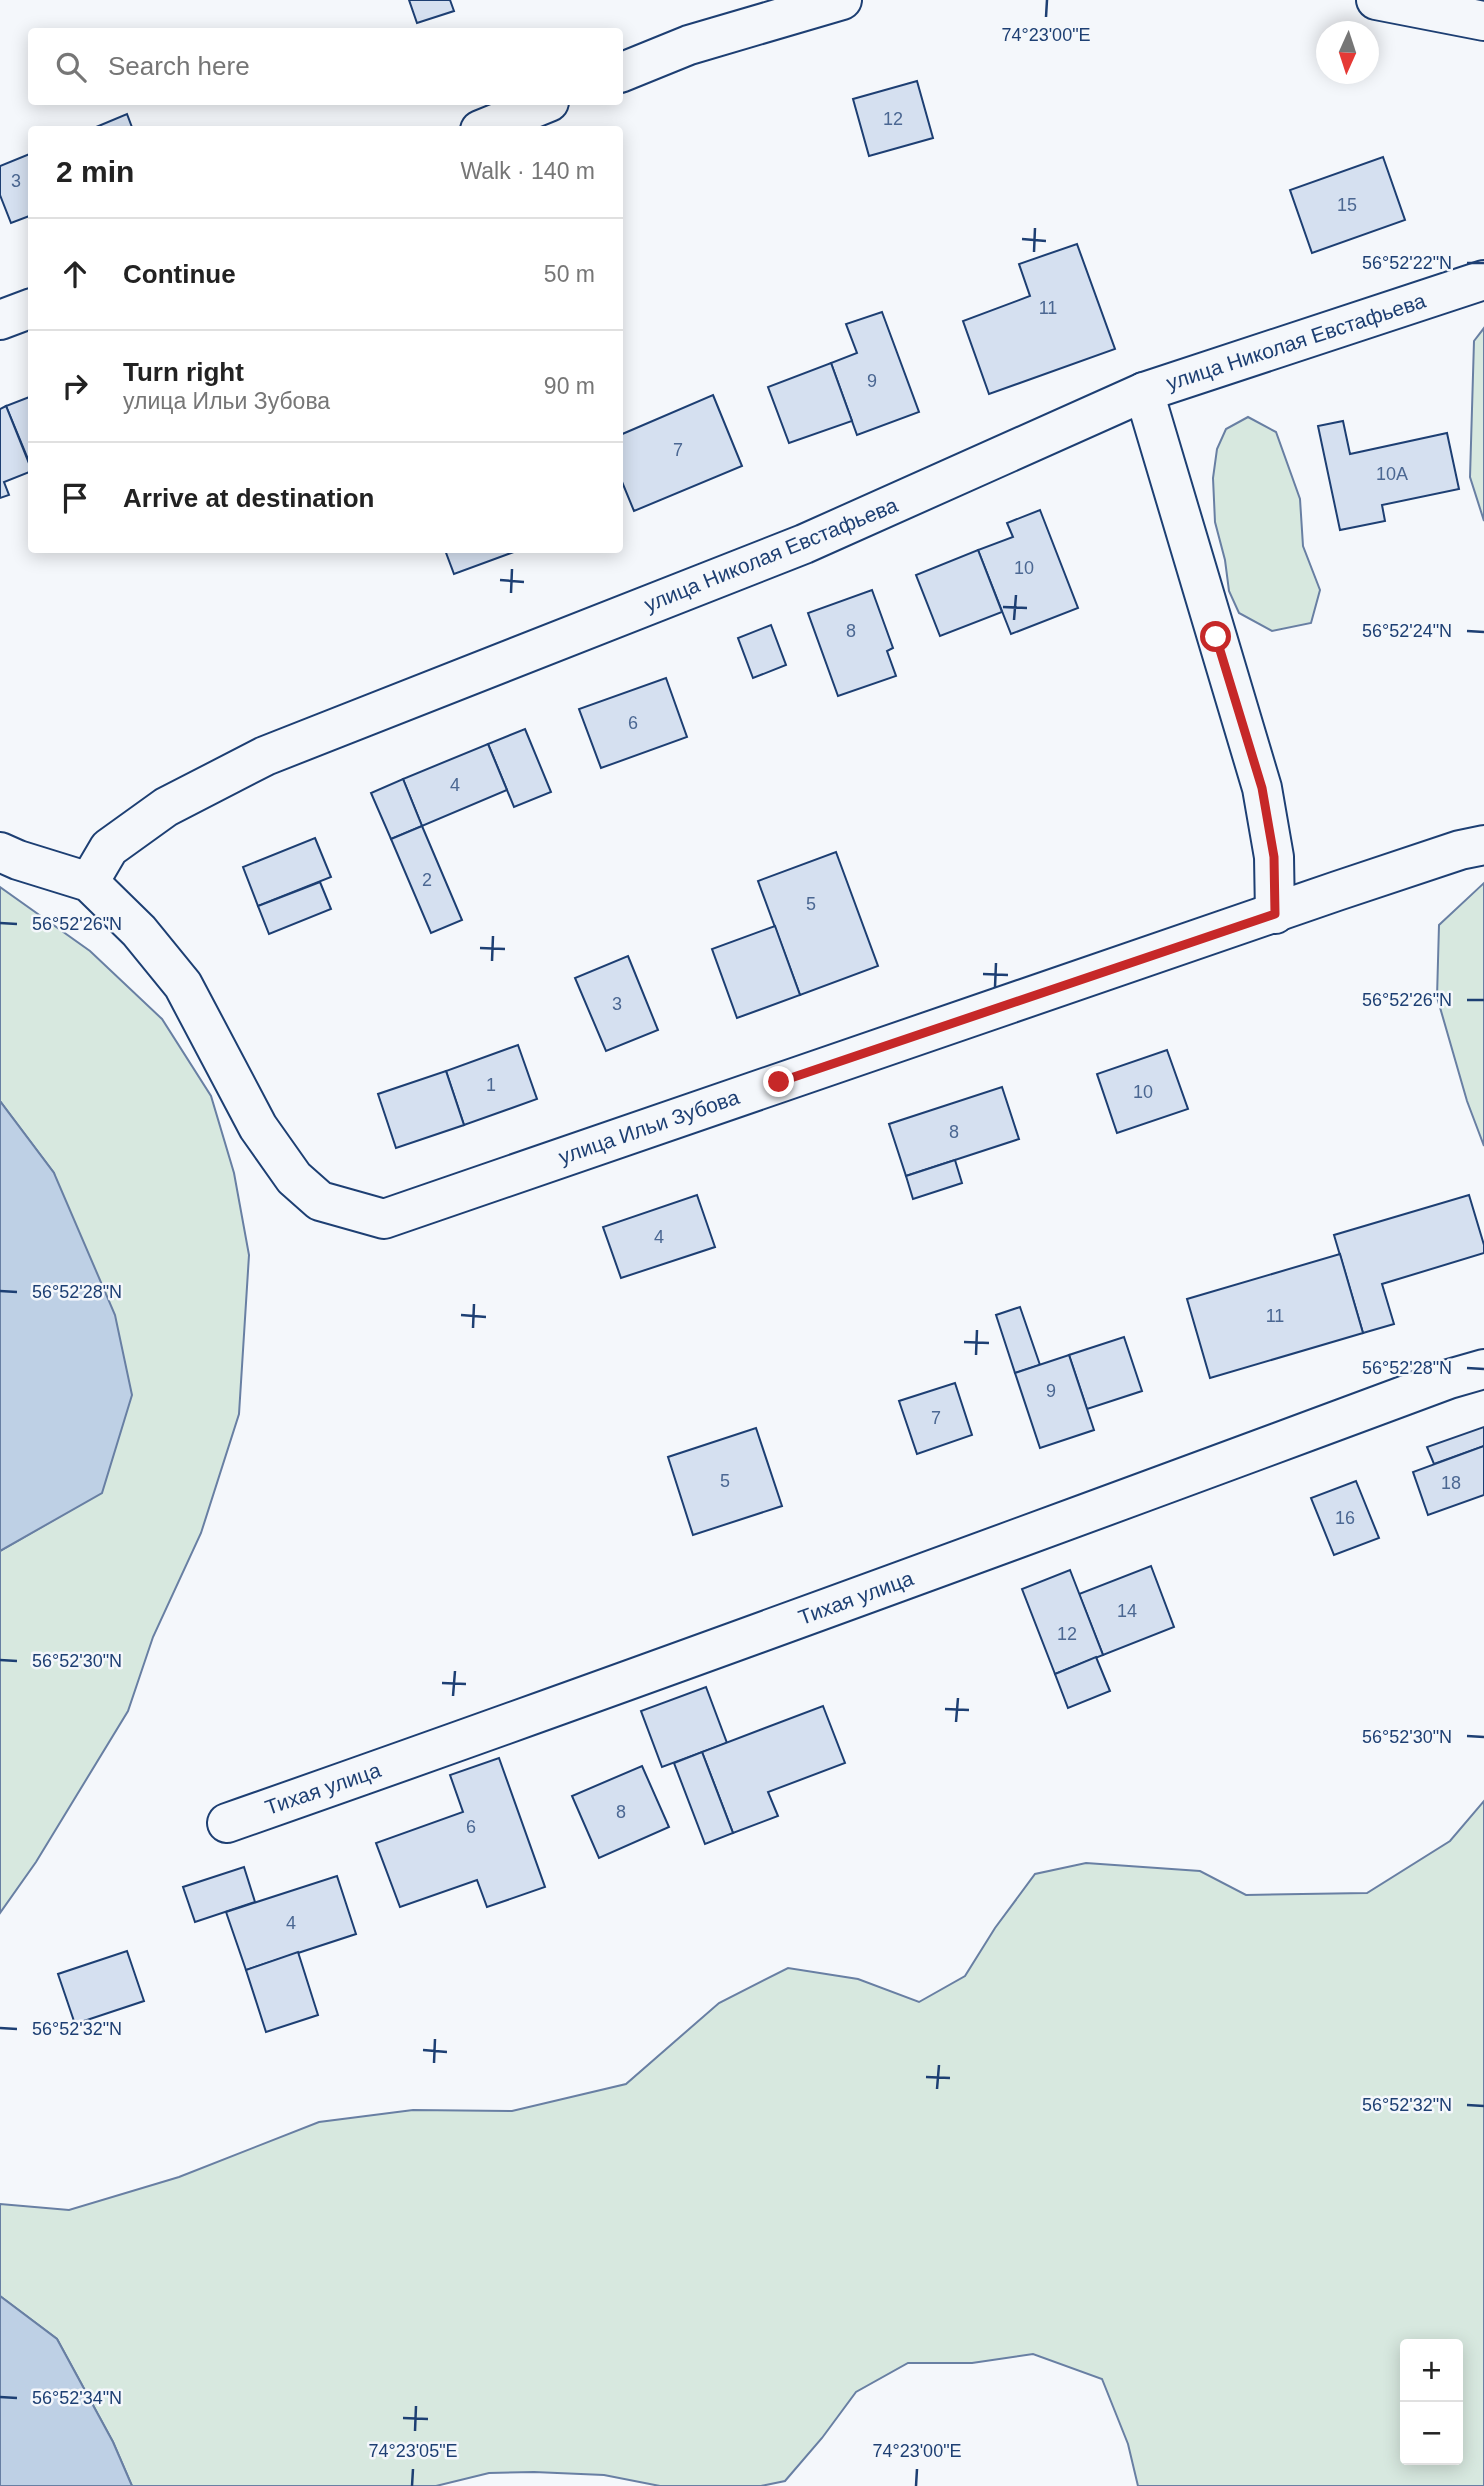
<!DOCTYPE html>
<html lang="en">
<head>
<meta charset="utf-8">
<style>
  body { margin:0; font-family:Arial,sans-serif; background:#f6f6f6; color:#222 }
  .controls { position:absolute; right:21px; bottom:21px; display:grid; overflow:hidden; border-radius:7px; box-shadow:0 4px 18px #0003 }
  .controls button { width:63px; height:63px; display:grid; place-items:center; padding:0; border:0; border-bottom:2px solid #e0e0e0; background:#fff; color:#222; font:35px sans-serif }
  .compass { position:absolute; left:1316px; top:21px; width:63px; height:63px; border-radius:50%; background:#fff; box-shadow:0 4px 18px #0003; rotate:183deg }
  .stop { position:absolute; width:21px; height:21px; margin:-16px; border:5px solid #c62828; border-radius:50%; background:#fff }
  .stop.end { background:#c62828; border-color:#fff; box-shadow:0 2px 7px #0008 }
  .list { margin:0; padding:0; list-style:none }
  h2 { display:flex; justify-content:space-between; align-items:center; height:91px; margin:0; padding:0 28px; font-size:30px }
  h2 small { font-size:23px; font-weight:400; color:#767676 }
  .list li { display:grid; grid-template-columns:46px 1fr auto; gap:21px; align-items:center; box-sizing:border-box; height:112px; padding:0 28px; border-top:2px solid #e0e0e0 }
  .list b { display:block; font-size:26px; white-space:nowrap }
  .list p { margin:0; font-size:23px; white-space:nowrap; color:#767676 }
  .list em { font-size:23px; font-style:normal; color:#767676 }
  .icon { flex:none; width:38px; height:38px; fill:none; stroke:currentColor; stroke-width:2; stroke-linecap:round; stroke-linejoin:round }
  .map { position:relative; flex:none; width:1484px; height:2486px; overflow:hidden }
  .search { position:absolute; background:#fff; box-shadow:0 4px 18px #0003; left:28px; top:28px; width:595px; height:77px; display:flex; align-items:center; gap:18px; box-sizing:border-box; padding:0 24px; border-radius:7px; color:#767676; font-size:26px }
  .panel { position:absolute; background:#fff; box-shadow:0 4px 18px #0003; left:28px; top:126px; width:595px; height:427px; border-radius:7px }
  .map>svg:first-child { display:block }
</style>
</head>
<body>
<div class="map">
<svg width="1484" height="2486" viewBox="0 0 1484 2486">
  <rect width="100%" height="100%" fill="#f4f7fb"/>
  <g fill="#d7e8df" stroke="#687fa3" stroke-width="2" fill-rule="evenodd">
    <polygon points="1484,328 1484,521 1470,477 1474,341"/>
    <polygon points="1248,417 1276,432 1300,499 1303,546 1320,590 1311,623 1272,631 1239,613 1229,591 1225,560 1215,522 1213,478 1217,449 1226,429"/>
    <polygon points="1484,883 1484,1146 1467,1101 1437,997 1439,925"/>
    <polygon points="0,887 90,951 162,1019 211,1096 234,1173 249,1255 239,1414 201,1533 153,1637 128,1711 36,1862 0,1913 0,1551 102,1492 54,1173 0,1101"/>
    <path d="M1484 1801V2486H1138L1128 2444 1102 2379 1033 2354 972 2363H908L856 2392 822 2438 785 2481 761 2486H660L604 2475 534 2472 489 2473 436 2486H132L113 2442 57 2339 0 2296V2204L69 2210 179 2177 319 2122 413 2110 512 2111 626 2084 719 2003 788 1968 858 1979 919 2002 965 1976 995 1928 1035 1874 1086 1863 1200 1871 1246 1895 1367 1893 1450 1841ZM1405 2344H1458V2460H1405Z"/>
  </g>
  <g fill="#bed0e5" stroke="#687fa3" stroke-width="2">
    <polygon points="0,1101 54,1173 115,1315 132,1395 102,1493 0,1551"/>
    <polygon points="0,2296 57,2339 113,2442 132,2486 0,2486"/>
  </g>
  <g fill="#d5e0f0" stroke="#1d3f73" stroke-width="2">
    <polygon points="409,0 450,0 454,11 417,23"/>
    <polygon points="917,81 933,138 869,156 853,99"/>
    <polygon points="127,114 133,130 89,130"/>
    <polygon points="32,153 32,215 11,223 0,195 0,166"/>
    <polygon points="1383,157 1405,220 1312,253 1290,190"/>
    <polygon points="1077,244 1115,349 989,394 963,321 1030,296 1019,264"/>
    <polygon points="882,312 919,412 857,435 831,363 857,353 846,324"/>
    <polygon points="831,363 852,421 789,443 768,387"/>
    <polygon points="713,395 742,466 634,511 620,477 620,435"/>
    <polygon points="32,396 32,469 6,406"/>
    <polygon points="6,406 32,471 4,482 9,495 0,498 0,409"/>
    <polygon points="1343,421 1350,454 1447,433 1459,489 1382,505 1385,521 1340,530 1318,426"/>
    <polygon points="1040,510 1078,608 1011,634 978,550 1013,537 1007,523"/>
    <polygon points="445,550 519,550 454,574"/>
    <polygon points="978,550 1002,612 940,636 916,575"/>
    <polygon points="872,590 893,648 887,651 896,676 838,696 808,613"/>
    <polygon points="771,625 786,665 753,678 738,638"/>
    <polygon points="666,678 687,737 601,768 579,709"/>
    <polygon points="525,729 551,792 514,807 488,744"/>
    <polygon points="488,744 507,790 422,826 403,779"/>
    <polygon points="403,779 422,826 391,839 371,793"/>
    <polygon points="422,826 462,920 431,933 391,839"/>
    <polygon points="315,838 331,877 258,906 243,867"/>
    <polygon points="836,852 878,966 800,995 758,881"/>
    <polygon points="320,882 331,909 269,934 258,906"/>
    <polygon points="775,926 800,995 737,1018 712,949"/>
    <polygon points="628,956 658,1030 606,1051 575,978"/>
    <polygon points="518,1045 537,1099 464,1125 446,1071"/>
    <polygon points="1167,1050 1188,1109 1117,1133 1097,1074"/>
    <polygon points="446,1071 464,1125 396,1148 378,1094"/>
    <polygon points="1002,1087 1019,1139 906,1176 889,1124"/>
    <polygon points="955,1160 962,1183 913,1199 906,1176"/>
    <polygon points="697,1195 715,1247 621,1278 603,1227"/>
    <polygon points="1469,1195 1484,1245 1484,1253 1382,1284 1394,1324 1363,1333 1334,1235"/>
    <polygon points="1340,1254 1363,1333 1210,1378 1187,1299"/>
    <polygon points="1020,1307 1040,1365 1015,1373 996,1315"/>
    <polygon points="1124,1337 1142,1391 1087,1409 1069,1355"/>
    <polygon points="1069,1355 1094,1430 1040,1448 1015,1373"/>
    <polygon points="955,1383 972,1435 917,1454 899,1401"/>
    <polygon points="1484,1427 1484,1446 1434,1464 1427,1447"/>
    <polygon points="756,1428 782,1506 693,1535 668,1457"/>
    <polygon points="1484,1446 1484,1495 1428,1515 1413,1472"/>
    <polygon points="1356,1481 1379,1538 1334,1555 1311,1498"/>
    <polygon points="1151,1566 1174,1627 1103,1655 1079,1594"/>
    <polygon points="1070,1570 1103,1655 1055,1674 1022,1589"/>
    <polygon points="1096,1657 1110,1691 1068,1708 1055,1674"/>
    <polygon points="706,1687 727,1743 662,1767 641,1711"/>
    <polygon points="823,1706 845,1763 768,1792 778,1816 733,1833 702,1752"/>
    <polygon points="702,1752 733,1833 705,1844 674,1763"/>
    <polygon points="499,1758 545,1887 487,1907 477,1880 400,1907 376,1843 463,1812 450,1775"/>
    <polygon points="642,1766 669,1827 599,1858 572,1796"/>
    <polygon points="244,1867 255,1902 195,1922 183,1887"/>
    <polygon points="337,1876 356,1934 246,1970 226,1912"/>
    <polygon points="127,1951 144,2001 75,2024 58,1974"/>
    <polygon points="298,1952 318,2015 266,2032 246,1970"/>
  </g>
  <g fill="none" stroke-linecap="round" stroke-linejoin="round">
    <g stroke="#1d3f73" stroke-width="42">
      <g id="minor">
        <polyline points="1376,0 1484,21"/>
        <polyline points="620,73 689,45 842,0"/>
        <polyline points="480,130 549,102"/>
        <polyline points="0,320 32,308"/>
        <polyline points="1144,392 1262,788 1274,857 1275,914"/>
        <polyline points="0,852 18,860 89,882 139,931 183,985 258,1127 294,1178 320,1201 384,1219 1337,891 1460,850 1484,845"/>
        <polyline points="89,882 109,848 166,807 265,756 804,544 1144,392 1484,280"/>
        <path d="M227 1823C636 1680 1043 1530 1449 1379L1484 1369"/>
      </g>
    </g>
    <use href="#minor" stroke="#f4f7fb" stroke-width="38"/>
  </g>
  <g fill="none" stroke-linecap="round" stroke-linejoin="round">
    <polyline stroke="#c62828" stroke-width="9" points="779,1082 1275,914 1274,857 1262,788 1216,637"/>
  </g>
  <path fill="none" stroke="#1d3f73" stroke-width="2.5" d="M1046 17 1047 0M1022 239 1046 241M1034 252 1035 228M1467 263H1484M500 580 524 582M511 593 512 569M1003 607 1027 608M1014 620 1016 595M1467 631 1484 632M0 923 17 924M480 948 505 949M492 961 493 936M983 974 1008 975M995 987 996 963M1467 1000H1484M0 1291 17 1292M461 1315 486 1317M473 1328 474 1304M964 1342 989 1343M976 1355 977 1330M1467 1368 1484 1369M0 1660 17 1661M442 1683 466 1684M453 1696 455 1671M945 1709 969 1710M956 1722 958 1698M1467 1736 1484 1737M0 2028 17 2029M423 2050 447 2052M434 2063 435 2039M926 2077 950 2078M937 2089 939 2065M1467 2105 1484 2106M0 2397 17 2398M403 2418 428 2419M415 2431 416 2406M412 2486 413 2469M916 2486 917 2469"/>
  <g text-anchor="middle" stroke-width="5" stroke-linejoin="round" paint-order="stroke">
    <g font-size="18" fill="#4b6792">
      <text x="893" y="125">12</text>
      <text x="16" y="187">3</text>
      <text x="1347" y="211">15</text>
      <text x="1048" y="314">11</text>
      <text x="872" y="387">9</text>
      <text x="678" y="456">7</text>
      <text x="1392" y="480">10А</text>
      <text x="1024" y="574">10</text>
      <text x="851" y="637">8</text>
      <text x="633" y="729">6</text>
      <text x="455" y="791">4</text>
      <text x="427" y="886">2</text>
      <text x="811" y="910">5</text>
      <text x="617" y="1010">3</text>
      <text x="491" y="1091">1</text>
      <text x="1143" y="1098">10</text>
      <text x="954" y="1138">8</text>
      <text x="659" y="1243">4</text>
      <text x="1275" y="1322">11</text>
      <text x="1051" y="1397">9</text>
      <text x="936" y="1424">7</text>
      <text x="725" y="1487">5</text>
      <text x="1451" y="1489">18</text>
      <text x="1345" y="1524">16</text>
      <text x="1127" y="1617">14</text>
      <text x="1067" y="1640">12</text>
      <text x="621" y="1818">8</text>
      <text x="471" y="1833">6</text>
      <text x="291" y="1929">4</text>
    </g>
    <g font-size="21" fill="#1d3f73" stroke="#f4f7fb">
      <text transform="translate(1296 342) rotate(-18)" y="7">улица Николая Евстафьева</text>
      <text transform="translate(771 555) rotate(-22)" y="7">улица Николая Евстафьева</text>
      <text transform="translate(649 1127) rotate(-19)" y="7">улица Ильи Зубова</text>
      <text transform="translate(856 1598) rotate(-20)" y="7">Тихая улица</text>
      <text transform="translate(323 1789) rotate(-19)" y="7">Тихая улица</text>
    </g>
  </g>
  <g font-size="18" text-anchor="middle" fill="#1d3f73" stroke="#f4f7fb" stroke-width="5" stroke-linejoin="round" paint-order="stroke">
    <text x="1046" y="41">74°23'00"E</text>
    <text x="1407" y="269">56°52'22"N</text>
    <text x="1407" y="637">56°52'24"N</text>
    <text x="77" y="930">56°52'26"N</text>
    <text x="1407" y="1006">56°52'26"N</text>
    <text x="77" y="1298">56°52'28"N</text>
    <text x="1407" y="1374">56°52'28"N</text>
    <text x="77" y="1667">56°52'30"N</text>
    <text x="1407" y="1743">56°52'30"N</text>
    <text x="77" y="2035">56°52'32"N</text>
    <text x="1407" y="2111">56°52'32"N</text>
    <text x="77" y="2404">56°52'34"N</text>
    <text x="413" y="2457">74°23'05"E</text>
    <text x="917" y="2457">74°23'00"E</text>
  </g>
</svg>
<div class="controls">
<button>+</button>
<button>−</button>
</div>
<svg class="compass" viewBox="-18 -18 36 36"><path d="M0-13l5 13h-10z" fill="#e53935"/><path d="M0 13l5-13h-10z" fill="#767676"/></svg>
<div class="stop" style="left:1216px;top:637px"></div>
<div class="stop end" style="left:779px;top:1082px"></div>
<div class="search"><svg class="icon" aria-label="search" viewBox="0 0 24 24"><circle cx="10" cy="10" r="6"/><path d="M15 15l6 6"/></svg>Search here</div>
<section class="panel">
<h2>2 min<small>Walk · 140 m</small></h2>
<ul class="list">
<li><svg class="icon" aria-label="ahead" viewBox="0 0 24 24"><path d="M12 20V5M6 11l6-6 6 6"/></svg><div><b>Continue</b></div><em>50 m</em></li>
<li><svg class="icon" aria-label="right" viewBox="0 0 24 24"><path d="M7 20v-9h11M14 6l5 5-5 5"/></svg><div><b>Turn right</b><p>улица Ильи Зубова</p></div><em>90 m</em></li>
<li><svg class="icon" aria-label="arrive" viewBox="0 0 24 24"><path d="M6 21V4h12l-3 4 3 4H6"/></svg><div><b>Arrive at destination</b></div></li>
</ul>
</section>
</div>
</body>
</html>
